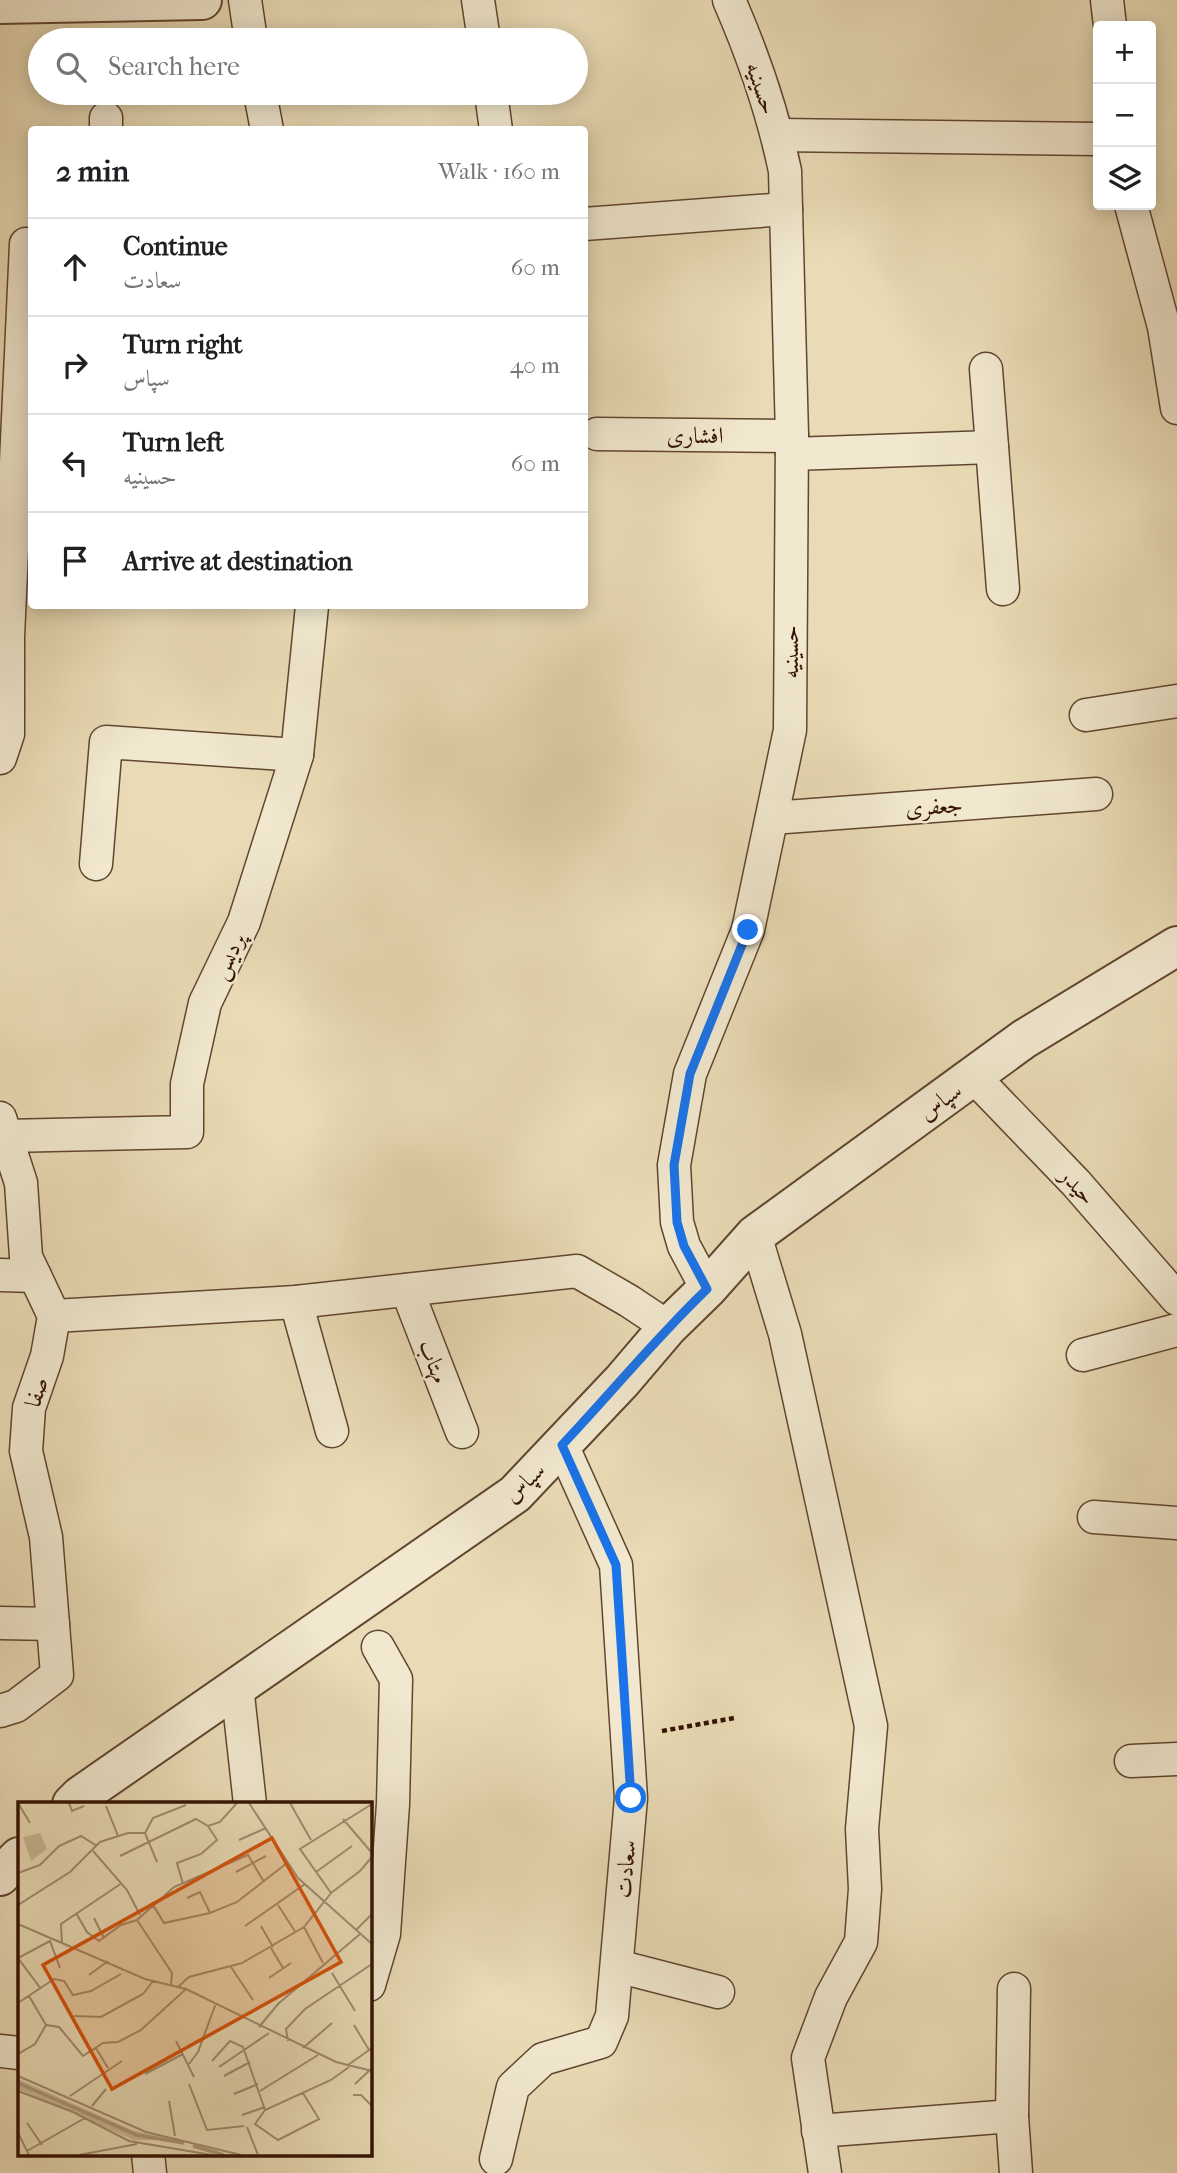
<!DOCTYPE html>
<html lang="en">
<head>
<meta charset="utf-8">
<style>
  body { margin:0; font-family:"IM FELL French Canon",Amiri,serif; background:#f2f2f2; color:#202124 }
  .controls { position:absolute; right:21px; top:21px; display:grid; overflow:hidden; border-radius:7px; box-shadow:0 4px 18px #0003 }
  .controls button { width:63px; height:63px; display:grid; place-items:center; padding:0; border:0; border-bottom:2px solid #e0e0e0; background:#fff; color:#202124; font:35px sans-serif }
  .stop { position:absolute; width:21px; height:21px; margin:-16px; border:5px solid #1a73e8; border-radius:50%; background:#fff }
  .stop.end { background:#1a73e8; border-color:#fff; box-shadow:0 2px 7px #0008 }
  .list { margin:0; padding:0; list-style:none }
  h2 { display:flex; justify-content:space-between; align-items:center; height:91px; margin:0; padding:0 28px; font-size:30px }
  h2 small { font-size:23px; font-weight:400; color:#757577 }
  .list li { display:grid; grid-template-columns:46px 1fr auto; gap:21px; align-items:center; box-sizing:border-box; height:98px; padding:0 28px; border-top:2px solid #e0e0e0 }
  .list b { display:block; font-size:26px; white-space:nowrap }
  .list p { margin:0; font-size:23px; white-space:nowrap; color:#757577 }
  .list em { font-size:23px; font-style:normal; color:#757577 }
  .icon { flex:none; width:38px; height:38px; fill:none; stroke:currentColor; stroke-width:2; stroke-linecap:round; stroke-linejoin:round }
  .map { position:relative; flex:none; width:1177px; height:2173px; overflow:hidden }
  .search { position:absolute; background:#fff; box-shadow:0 4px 18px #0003; left:28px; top:28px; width:560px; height:77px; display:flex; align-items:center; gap:18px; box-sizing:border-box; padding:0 24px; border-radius:38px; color:#757577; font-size:26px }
  .panel { position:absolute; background:#fff; box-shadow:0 4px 18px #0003; left:28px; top:126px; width:560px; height:483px; border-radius:7px }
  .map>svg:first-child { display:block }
</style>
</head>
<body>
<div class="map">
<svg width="1177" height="2173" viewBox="0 0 1177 2173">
  <rect width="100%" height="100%" fill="#e9dbb5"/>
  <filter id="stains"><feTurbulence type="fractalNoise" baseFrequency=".00286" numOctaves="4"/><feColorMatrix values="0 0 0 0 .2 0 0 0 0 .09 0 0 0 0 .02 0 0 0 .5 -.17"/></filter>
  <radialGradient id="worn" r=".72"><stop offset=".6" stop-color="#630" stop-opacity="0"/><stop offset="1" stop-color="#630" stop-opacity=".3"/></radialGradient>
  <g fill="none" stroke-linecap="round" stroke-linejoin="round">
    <g stroke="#614530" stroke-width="35">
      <g id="minor">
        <polyline points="245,0 251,40"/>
        <polyline points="478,0 484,40"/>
        <polyline points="1107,0 1110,26"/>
        <polyline points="260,93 267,130"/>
        <polyline points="491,93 496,130"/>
        <polyline points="106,130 106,118"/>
        <polyline points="777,135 1098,139"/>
        <polyline points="1131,205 1164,327 1177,408"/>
        <polyline points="584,224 786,209"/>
        <polyline points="986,369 1003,589"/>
        <polyline points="597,434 792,436"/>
        <polyline points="792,454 992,447"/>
        <polyline points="1086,715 1177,701"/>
        <polyline points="0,758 8,734 8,637 26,244 32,244"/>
        <polyline points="772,818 1096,794"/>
        <polyline points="96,864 106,742 297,755"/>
        <polyline points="974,1077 1076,1183 1177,1299"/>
        <polyline points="6,1136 187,1132 187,1084 205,1003 244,922 297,755 312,606"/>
        <polyline points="755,1235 785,1334 871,1726 862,1829 865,1889 861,1942 831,1997 808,2058 825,2173"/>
        <polyline points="0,1275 35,1276"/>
        <path d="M707 1289 684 1246 677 1222 674 1165 690 1074 748 930 790 730 792 436 785 171C773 113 753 55 729 0"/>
        <polyline points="407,1290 462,1432"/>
        <polyline points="296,1302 332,1431"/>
        <polyline points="54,1316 296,1302 577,1271 629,1301 668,1327"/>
        <polyline points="1083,1355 1177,1330"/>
        <polyline points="1094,1517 1177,1523"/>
        <polyline points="0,1623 53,1624"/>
        <polyline points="237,1686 250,1804"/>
        <polyline points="0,1711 16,1706 57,1675 46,1537 26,1451 29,1408 47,1356 54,1316 26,1257 21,1183 0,1118"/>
        <polyline points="1131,1761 1177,1759"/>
        <polyline points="617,1966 718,1992"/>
        <polyline points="369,1985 384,1934 393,1804 396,1679 378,1647"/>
        <polyline points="1014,1989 1012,2116 1016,2173"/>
        <polyline points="0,2051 19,2053"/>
        <polyline points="818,2131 1012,2116"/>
        <polyline points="148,2154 150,2173"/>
        <polyline points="496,2159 513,2087 543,2059 601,2042 612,2016 631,1798 616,1565 562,1445"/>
      </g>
    </g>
    <g stroke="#614530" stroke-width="42">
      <g id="tertiary">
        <polyline points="0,4 202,0"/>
        <polyline points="72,1804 80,1796 515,1494 622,1381 668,1327 707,1289 755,1235 1024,1039 1177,946"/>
        <polyline points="0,1876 19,1857"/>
      </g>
    </g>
    <polyline stroke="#341304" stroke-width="4.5" stroke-dasharray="5 3.5" stroke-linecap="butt" points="662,1731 734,1718"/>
    <use href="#minor" stroke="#f1e8cf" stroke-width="32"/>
    <use href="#tertiary" stroke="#f1e8cf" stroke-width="38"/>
  </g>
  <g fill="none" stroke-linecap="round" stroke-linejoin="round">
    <path stroke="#1a73e8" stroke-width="9" d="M631 1798 616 1565 562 1445C611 1393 656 1338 707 1289L684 1246 677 1222 674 1165 690 1074 748 930"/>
  </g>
  <g text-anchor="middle" stroke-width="5" stroke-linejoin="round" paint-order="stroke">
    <g font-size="23" fill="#341304" stroke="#f1e8cf">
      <text transform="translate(762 88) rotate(71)" y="8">حسینیه</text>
      <text x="695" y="443">افشاری</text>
      <text transform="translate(790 652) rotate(-90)" y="8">حسینیه</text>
      <text transform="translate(934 806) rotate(-4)" y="8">جعفری</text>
      <text transform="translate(228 956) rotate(-64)" y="8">پردیس</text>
      <text transform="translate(940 1101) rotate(-36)" y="8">سپاس</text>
      <text transform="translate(1078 1186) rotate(48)" y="8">حیدر</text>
      <text transform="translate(434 1361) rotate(69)" y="8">مهتاب</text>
      <text transform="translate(36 1392) rotate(-73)" y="8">صفا</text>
      <text transform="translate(524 1482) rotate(-43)" y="8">سپاس</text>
      <text transform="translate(625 1869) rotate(-85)" y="8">سعادت</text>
    </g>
  </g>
  <g transform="translate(18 1802)">
    <rect width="354" height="354" fill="#e9dbb5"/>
    <path d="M22 31 29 47 13 59 5 35ZM0 277 114 328 156 338H116L0 287Z" fill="#cab997"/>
    <path fill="none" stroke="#ab9779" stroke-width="3.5" d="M0 281 119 333 166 341M175 344 206 353"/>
    <path fill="none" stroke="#a18b6e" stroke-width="2" d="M0 1 12 21M51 1 54 9 66 4M231 1 280 76 354 142M272 1 293 38M88 4 100 34M325 17 354 51M127 31 135 16 168 3M221 38 248 26M75 49 109 88 122 113M102 54 178 17 190 24 202 20 219 1M218 70 248 54M298 70 334 44M0 71 22 63 41 44 63 34 79 44M165 82 159 61 183 52 199 38 190 24M313 91 342 69 354 55M169 96 182 90 192 111M0 103 52 70 82 40 110 31H127L139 60M135 103 146 121 192 111 219 100 269 61M260 103 278 131M58 111 69 130 81 139 103 123 119 118 156 85 230 53 246 80M76 116 86 136M119 118 154 171 153 183M0 122 127 177 168 187 318 260 354 269M227 124 287 82M243 124 255 145M286 125 305 161M338 128 354 112M44 142 43 122 104 81M253 146 265 166M213 165 235 198M314 171 337 209M71 173 90 159M251 176 273 161M160 185 171 175 224 161 286 125 313 91 282 47 354 2M23 187 0 156 32 139 42 166M0 201 36 177 46 179 55 193 73 189 103 172M56 214 83 215 125 192 135 179M28 223 41 225 65 254 85 241 100 240 123 228 168 187M336 223 351 248M241 225 260 202 342 132M158 239 176 275M270 239 268 227 287 207 354 162M78 246 90 266M285 246 314 221M0 252 17 242 28 223 11 194M194 259 212 239 225 245 247 308M171 262 180 250 198 201M330 263 354 246M201 265 251 231M127 272 165 252M0 274 128 330 223 353M206 274 232 260M171 282 189 328 226 324M337 282 354 266M0 289 55 310 111 339 194 353M242 289 300 253M285 291 301 317 260 338 237 322 247 308 313 278 331 265M216 292 240 282M335 293H343L354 304M52 294 104 259M151 299 157 334M74 304 88 287M224 313 247 305M9 321 24 343M229 325 240 353M0 331 11 353M9 349 67 316M61 353 119 342"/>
    <path fill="#d6520b" fill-opacity="0.15" stroke="#d6520b" stroke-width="3.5" d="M254 36 323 160 94 287 25 163Z"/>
    <rect width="354" height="354" fill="none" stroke="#341304" stroke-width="3.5"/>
  </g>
  <rect width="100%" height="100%" filter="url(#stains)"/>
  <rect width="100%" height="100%" fill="url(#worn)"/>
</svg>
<div class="controls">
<button>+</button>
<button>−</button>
<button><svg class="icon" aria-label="layers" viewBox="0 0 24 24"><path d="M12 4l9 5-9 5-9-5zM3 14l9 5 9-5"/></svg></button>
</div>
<div class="stop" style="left:631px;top:1798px"></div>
<div class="stop end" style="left:748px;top:930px"></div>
<div class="search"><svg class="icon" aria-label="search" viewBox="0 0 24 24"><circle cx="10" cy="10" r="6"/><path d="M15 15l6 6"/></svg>Search here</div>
<section class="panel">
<h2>2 min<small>Walk · 160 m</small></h2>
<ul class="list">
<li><svg class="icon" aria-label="ahead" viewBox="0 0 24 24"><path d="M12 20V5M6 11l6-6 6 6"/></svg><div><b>Continue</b><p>سعادت</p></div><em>60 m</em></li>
<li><svg class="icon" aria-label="right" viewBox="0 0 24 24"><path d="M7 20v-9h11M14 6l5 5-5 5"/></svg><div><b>Turn right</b><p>سپاس</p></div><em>40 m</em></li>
<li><svg class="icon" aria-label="left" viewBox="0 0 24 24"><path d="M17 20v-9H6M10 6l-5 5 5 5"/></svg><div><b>Turn left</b><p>حسینیه</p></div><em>60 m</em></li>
<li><svg class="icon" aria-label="arrive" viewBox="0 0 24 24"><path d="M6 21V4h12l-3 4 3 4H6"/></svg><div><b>Arrive at destination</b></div></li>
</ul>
</section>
</div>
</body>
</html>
